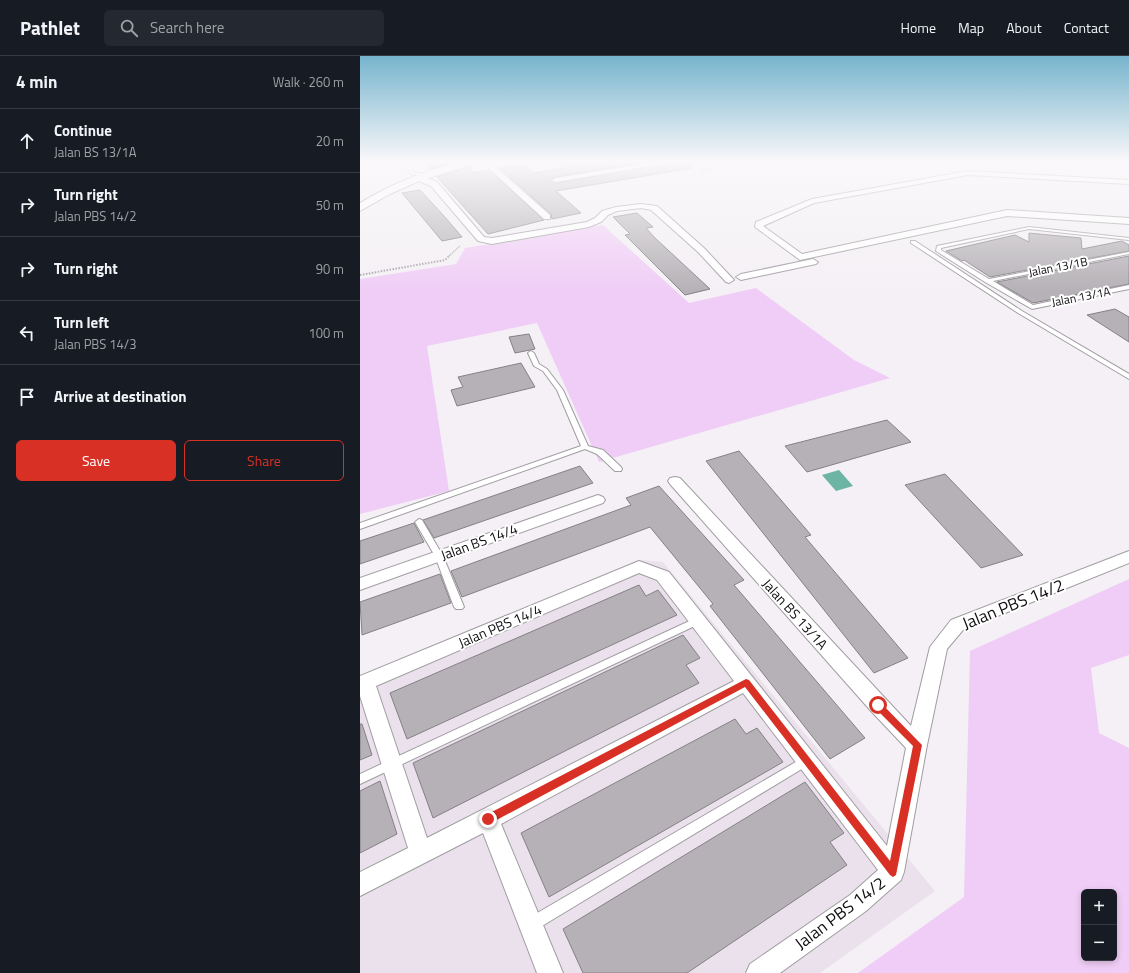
<!DOCTYPE html>
<html lang="en">
<head>
<meta charset="utf-8">
<style>
  body { margin:0; font-family:"Titillium Web",sans-serif; background:#242831; color:#f1f3f6 }
  .controls { position:absolute; right:12px; bottom:12px; display:grid; overflow:hidden; border-radius:6px; box-shadow:0 2px 6px #0003 }
  .controls button { width:36px; height:36px; display:grid; place-items:center; padding:0; border:0; border-bottom:1px solid #363941; background:#171b24; color:#f1f3f6; font:20px sans-serif }
  .stop { position:absolute; width:12px; height:12px; margin:-9px; border:3px solid #d93025; border-radius:50%; background:#fff }
  .stop.end { background:#d93025; border-color:#fff; box-shadow:0 1px 4px #0008 }
  .list { margin:0; padding:0; list-style:none }
  h2 { display:flex; justify-content:space-between; align-items:center; height:52px; margin:0; padding:0 16px; font-size:17px }
  h2 small { font-size:13px; font-weight:400; color:#9ea1a6 }
  .list li { display:grid; grid-template-columns:26px 1fr auto; gap:12px; align-items:center; box-sizing:border-box; height:64px; padding:0 16px; border-top:1px solid #363941 }
  .list b { display:block; font-size:15px; white-space:nowrap }
  .list p { margin:0; font-size:13px; white-space:nowrap; color:#9ea1a6 }
  .list em { font-size:13px; font-style:normal; color:#9ea1a6 }
  .actions { display:flex; gap:8px; padding:12px 16px }
  .actions a { flex:1; padding:9px 0; border:1px solid #d93025; border-radius:6px; text-align:center; font-size:14px; color:#d93025 }
  .actions .main { background:#d93025; color:#fff }
  .icon { flex:none; width:22px; height:22px; fill:none; stroke:currentColor; stroke-width:2; stroke-linecap:round; stroke-linejoin:round }
  .map { position:relative; flex:none; width:769px; height:917px; overflow:hidden }
  header { display:flex; align-items:center; gap:24px; box-sizing:border-box; height:56px; padding:0 20px; background:#171b24; border-bottom:1px solid #363941 }
  header strong { font-size:19px }
  nav { display:flex; gap:22px; margin-inline-start:auto; font-size:14px }
  .search { width:280px; height:36px; background:#242831; display:flex; align-items:center; gap:10px; box-sizing:border-box; padding:0 14px; border-radius:6px; color:#9ea1a6; font-size:15px }
  main { display:flex }
  aside { flex:1; background:#171b24 }
  .map>svg:first-child { display:block }
</style>
</head>
<body>
<header>
<strong>Pathlet</strong>
<div class="search"><svg class="icon" aria-label="search" viewBox="0 0 24 24"><circle cx="10" cy="10" r="6"/><path d="M15 15l6 6"/></svg>Search here</div>
<nav><a>Home</a><a>Map</a><a>About</a><a>Contact</a></nav>
</header>
<main>
<aside>
<h2>4 min<small>Walk · 260 m</small></h2>
<ul class="list">
<li><svg class="icon" aria-label="ahead" viewBox="0 0 24 24"><path d="M12 20V5M6 11l6-6 6 6"/></svg><div><b>Continue</b><p>Jalan BS 13/1A</p></div><em>20 m</em></li>
<li><svg class="icon" aria-label="right" viewBox="0 0 24 24"><path d="M7 20v-9h11M14 6l5 5-5 5"/></svg><div><b>Turn right</b><p>Jalan PBS 14/2</p></div><em>50 m</em></li>
<li><svg class="icon" aria-label="right" viewBox="0 0 24 24"><path d="M7 20v-9h11M14 6l5 5-5 5"/></svg><div><b>Turn right</b></div><em>90 m</em></li>
<li><svg class="icon" aria-label="left" viewBox="0 0 24 24"><path d="M17 20v-9H6M10 6l-5 5 5 5"/></svg><div><b>Turn left</b><p>Jalan PBS 14/3</p></div><em>100 m</em></li>
<li><svg class="icon" aria-label="arrive" viewBox="0 0 24 24"><path d="M6 21V4h12l-3 4 3 4H6"/></svg><div><b>Arrive at destination</b></div></li>
</ul>
<div class="actions"><a class="main">Save</a><a>Share</a></div>
</aside>
<div class="map">
<svg width="769" height="917" viewBox="0 0 769 917">
  <rect width="100%" height="100%" fill="#f4f0f5"/>
  <polygon fill="#eae1ec" points="282,504 303,506 575,835 460,917 0,917 0,621"/>
  <g fill="#f0cdf6" fill-rule="evenodd">
    <polygon points="243,169 329,247 396,232 494,304 530,322 239,406 177,267 67,290 89,435 0,458 0,223 96,208 105,192"/>
    <path d="M769 523V599L731 612 739 677 769 692V917H498L604 841 610 595ZM724 836H754V902H724Z"/>
  </g>
  <polygon fill="#6cb4a4" points="479,414 493,430 476,435 462,419"/>
  <g fill="#b5b1b6" stroke="#848185">
    <polygon points="64,106 93,106 70,113"/>
    <polygon points="198,106 283,106 196,121 191,123 196,127 315,106 332,106 332,112 196,135 221,157 192,163 191,158 140,112 163,108 174,117 204,112"/>
    <polygon points="111,110 111,117 129,114 184,164 128,178 77,121"/>
    <polygon points="60,134 84,160 102,181 82,185 42,137"/>
    <polygon points="277,157 293,171 286,172 294,181 350,233 325,239 265,179 270,178 253,161"/>
    <polygon points="669,177 721,182 722,193 762,185 769,189 769,195 630,221 604,204 602,205 586,195 655,179 669,186"/>
    <polygon points="769,200 769,228 673,247 637,226"/>
    <polygon points="755,253 769,261 769,286 727,259"/>
    <polygon points="169,278 175,293 155,297 149,281"/>
    <polygon points="161,307 175,331 97,350 91,334 103,331 98,321"/>
    <polygon points="527,364 551,386 447,416 425,390"/>
    <polygon points="379,395 451,479 445,481 548,602 514,617 346,405"/>
    <polygon points="220,410 233,427 74,482 63,464"/>
    <polygon points="585,418 663,499 621,512 545,429"/>
    <polygon points="299,430 384,524 374,529 505,682 470,703 350,550 353,548 290,471 102,541 91,515 271,449 266,442"/>
    <polygon points="54,467 64,486 0,508 0,485"/>
    <polygon points="80,518 91,547 2,579 0,546"/>
    <polygon points="279,529 286,540 298,534 317,559 47,683 30,637"/>
    <polygon points="323,579 340,602 326,609 339,627 73,762 53,707"/>
    <polygon points="375,663 386,678 397,672 423,706 189,841 161,777"/>
    <polygon points="0,668 2,668 12,699 0,704"/>
    <polygon points="20,725 37,778 0,797 0,735"/>
    <polygon points="445,726 484,777 470,786 487,809 327,917 223,917 203,873"/>
  </g>
  <g fill="none" stroke-linecap="round" stroke-linejoin="round">
    <g stroke="#a09da1" stroke-width="2">
      <g id="service">
        <polygon points="44,106 48,106 53,116 67,119 65,120 51,118"/>
        <polygon points="669,171 769,182 769,184 669,173 581,192 581,194 629,223 769,196 769,198 633,225 673,249 769,229 769,233 672,253 625,226 576,195 577,190"/>
        <polygon points="551,185 555,185 662,255 769,318 769,323 658,257 551,187"/>
        <polygon points="171,295 174,297 179,308 187,313 203,334 228,390 243,394 261,411 262,413 261,415 255,415 237,398 225,393 0,473 0,467 221,390 197,334 183,315 174,310 168,297"/>
        <polygon points="59,463 62,464 83,500 104,551 102,553 96,553 94,551 75,500 55,466"/>
        <polygon points="338,561 341,563 343,565 341,567 0,728 0,718"/>
        <polygon points="446,700 450,702 451,705 450,708 177,873 172,874 167,873 166,868 167,863"/>
      </g>
    </g>
    <g stroke="#a09da1" stroke-width="2">
      <g id="minor">
        <polygon points="122,106 130,106 190,159 190,163 184,163"/>
        <polygon points="295,106 314,106 196,126 192,124 196,122"/>
        <polygon points="334,106 342,106 350,112 343,114"/>
        <polygon points="608,115 769,124 769,128 608,119 454,147 403,170 442,198 647,154 769,162 769,168 647,160 440,204 395,171 396,166 452,143"/>
        <polygon points="56,120 62,120 77,126 124,181 132,182 227,166 235,162 242,155 256,151 281,148 297,150 344,192 374,224 369,227 366,226 338,196 291,154 281,152 257,155 248,159 241,166 229,171 132,188 118,185 71,130 56,124"/>
        <polygon points="453,203 458,206 456,208 381,224 376,221 381,218"/>
        <path d="M315 421 320 422 551 670 570 591 591 564 769 495V507L603 574 587 593 567 689 544 816 541 824 506 855 420 917H386L390 908 490 839 518 814 383 637 141 768 203 917H177L123 777 0 840V816L48 792 0 640V620L279 505 309 516 527 790 546 692 511 655 310 428 308 425 310 422ZM279 517 297 524 374 625 67 782 16 630Z"/>
        <polygon points="238,439 243,441 245,444 243,447 0,534 0,522"/>
      </g>
    </g>
    <g stroke="#a09da1" stroke-width="2">
      <path id="tertiary" d="M100 106H120L59 125 30 138 0 155V147C31 128 65 115 100 106Z"/>
    </g>
    <polyline stroke="#a8a4a8" stroke-width="1.5" stroke-dasharray="1 1" stroke-linecap="butt" points="89,200 100,190"/>
    <polyline stroke="#a8a4a8" stroke-width="2" stroke-dasharray="1.5 1.5" stroke-linecap="butt" points="0,219 85,204 90,199"/>
    <use href="#service" fill="#fff" fill-rule="evenodd"/>
    <use href="#minor" fill="#fff" fill-rule="evenodd"/>
    <use href="#tertiary" fill="#fff" fill-rule="evenodd"/>
  </g>
  <linearGradient id="sky" x2="0" y2="1"><stop stop-color="#76b4cd"/><stop offset="0.45" stop-color="#faf8fa"/><stop offset="1" stop-color="#faf8fa" stop-opacity="0"/></linearGradient>
  <rect width="769" height="235" fill="url(#sky)"/>
  <polygon fill="#d93025" points="386,623 389,624 530,805 553,690 515,652 515,647 521,647 560,687 562,689 536,819 533,821 530,819 385,631 131,767 124,767 124,760"/>
  <g text-anchor="middle" stroke-width="4" stroke-linejoin="round" paint-order="stroke">
    <g font-size="12" fill="#100e10" stroke="#fff">
      <text transform="translate(698 211) rotate(-11)" y="4">Jalan 13/1B</text>
      <text transform="translate(721 241) rotate(-11)" y="4">Jalan 13/1A</text>
    </g>
    <g font-size="14" fill="#100e10" stroke="#fff">
      <text transform="translate(119 486) rotate(-20)" y="5">Jalan BS 14/4</text>
      <text transform="translate(435 558) rotate(48)" y="5">Jalan BS 13/1A</text>
      <text transform="translate(140 570) rotate(-23)" y="5">Jalan PBS 14/4</text>
    </g>
    <g font-size="17" fill="#100e10" stroke="#fff">
      <text transform="translate(653 548) rotate(-22)" y="6">Jalan PBS 14/2</text>
      <text transform="translate(480 857) rotate(-37)" y="6">Jalan PBS 14/2</text>
    </g>
  </g>
</svg>
<div class="controls">
<button>+</button>
<button>−</button>
</div>
<div class="stop" style="left:518px;top:649px"></div>
<div class="stop end" style="left:128px;top:763px"></div>
</div>
</main>
</body>
</html>
